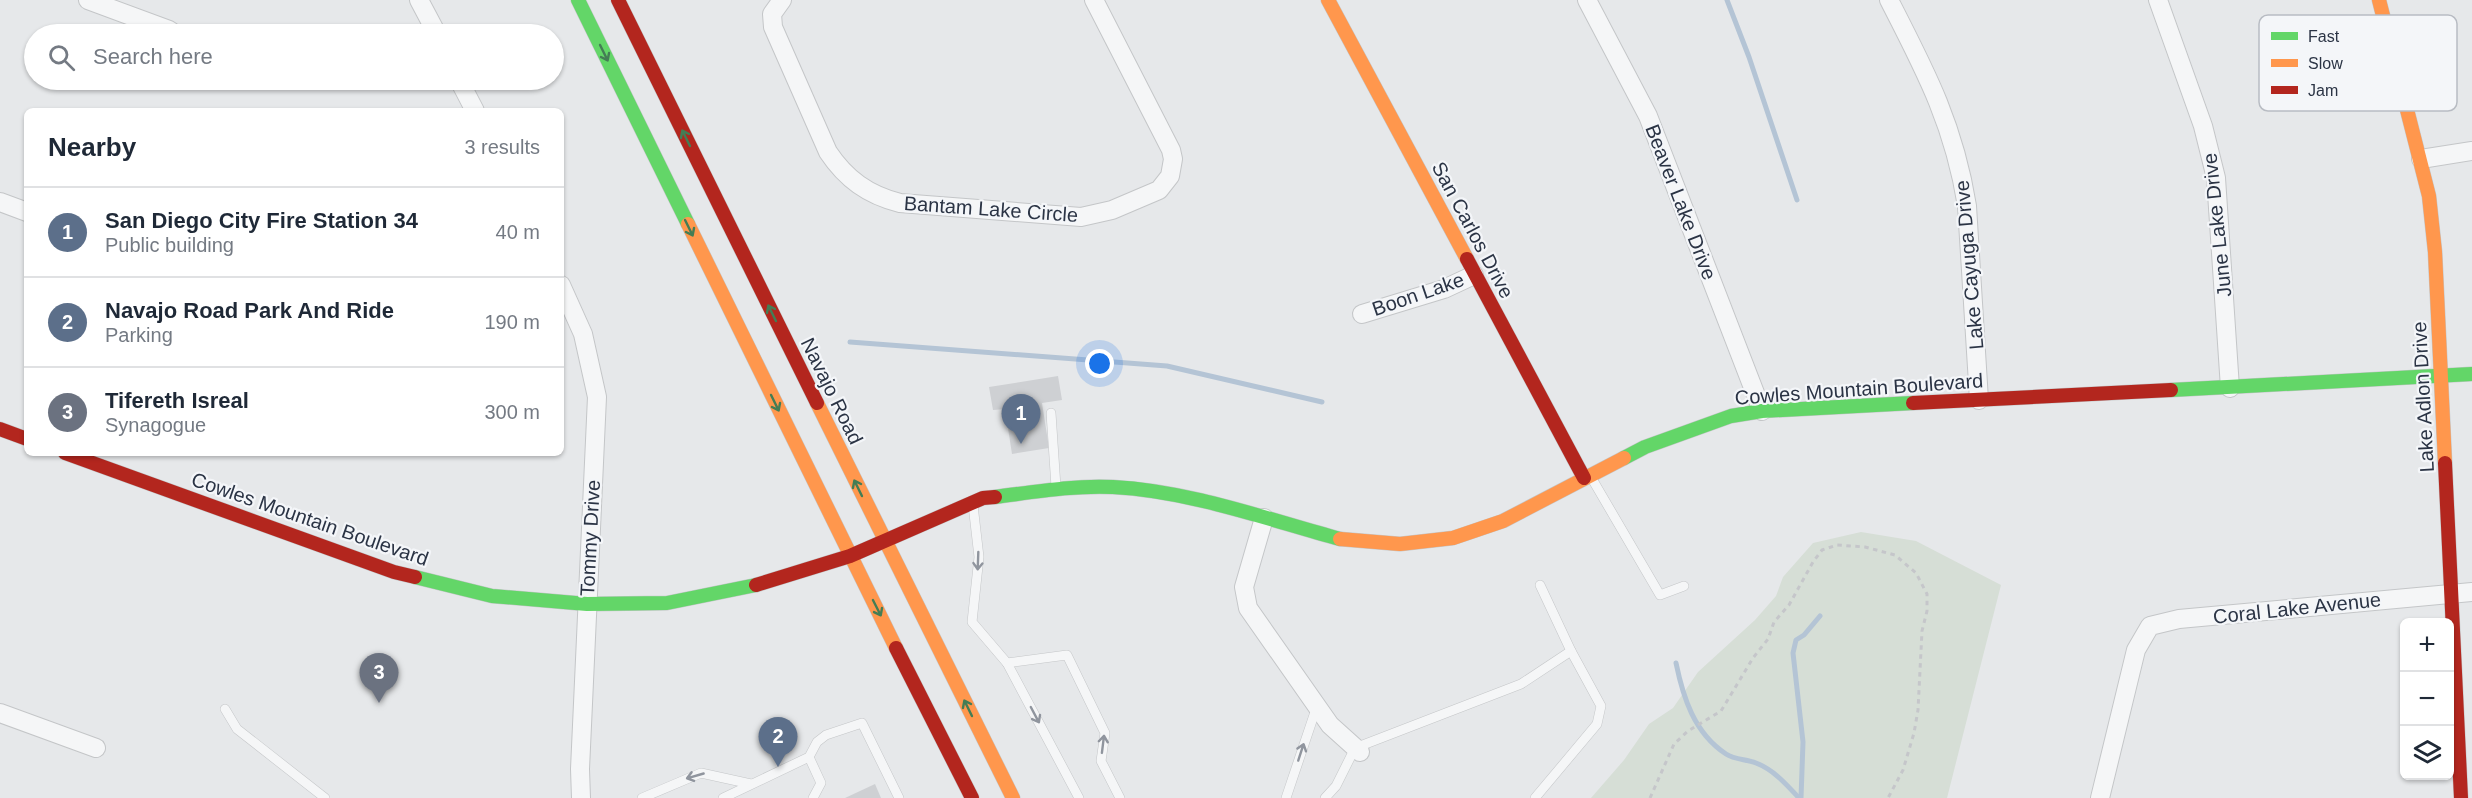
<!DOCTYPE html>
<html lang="en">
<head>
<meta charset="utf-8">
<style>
  body { margin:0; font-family:Helvetica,sans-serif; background:#f2f2f3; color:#1f2937 }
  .controls { position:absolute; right:18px; bottom:18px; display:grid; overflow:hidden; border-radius:9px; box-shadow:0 2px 4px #0004 }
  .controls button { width:54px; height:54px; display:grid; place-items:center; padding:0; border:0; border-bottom:2px solid #e0e1e3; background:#fff; color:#1f2937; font:30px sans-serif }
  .you { position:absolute; left:1100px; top:364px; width:21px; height:21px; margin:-15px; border:4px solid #fff; border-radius:50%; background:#1a73e8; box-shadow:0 0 0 9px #1a73e833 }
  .badge { display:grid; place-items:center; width:39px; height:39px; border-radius:50%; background:#0f766e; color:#fff; font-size:20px; font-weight:700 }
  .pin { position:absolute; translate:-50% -50px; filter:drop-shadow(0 2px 3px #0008) }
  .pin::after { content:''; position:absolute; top:32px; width:21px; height:18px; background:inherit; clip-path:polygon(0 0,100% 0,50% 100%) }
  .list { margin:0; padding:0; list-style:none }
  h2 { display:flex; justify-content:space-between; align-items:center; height:78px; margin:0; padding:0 24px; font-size:26px }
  h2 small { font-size:20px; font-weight:400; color:#747a83 }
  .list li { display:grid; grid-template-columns:39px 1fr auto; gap:18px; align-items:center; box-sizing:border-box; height:90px; padding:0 24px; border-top:2px solid #e0e1e3 }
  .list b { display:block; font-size:22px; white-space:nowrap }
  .list p { margin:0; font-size:20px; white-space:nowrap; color:#747a83 }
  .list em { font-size:20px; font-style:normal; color:#747a83 }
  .icon { flex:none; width:33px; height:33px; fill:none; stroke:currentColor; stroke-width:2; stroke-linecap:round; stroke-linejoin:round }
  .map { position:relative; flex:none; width:2472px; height:798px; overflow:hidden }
  .search { position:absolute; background:#fff; box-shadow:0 2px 4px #0004; left:24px; top:24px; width:540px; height:66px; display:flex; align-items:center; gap:15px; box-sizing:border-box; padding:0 21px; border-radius:33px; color:#747a83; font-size:22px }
  .panel { position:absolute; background:#fff; box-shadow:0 2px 4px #0004; left:24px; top:108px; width:540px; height:348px; border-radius:9px }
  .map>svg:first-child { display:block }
</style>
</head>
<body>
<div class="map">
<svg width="2472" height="798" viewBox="0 0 2472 798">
  <rect width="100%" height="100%" fill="#e6e8ea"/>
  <polygon fill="#d6ded6" points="1861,532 1916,541 2001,585 1947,798 1591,798 1624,760 1649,724 1673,708 1698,672 1755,620 1776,596 1783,577 1813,543"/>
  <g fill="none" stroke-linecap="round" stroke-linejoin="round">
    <g stroke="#b4c4d5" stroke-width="5">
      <polyline points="1727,0 1749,57 1797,200"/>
      <polyline points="850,342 1167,366 1322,402"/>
      <path d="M1676 663C1683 697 1694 733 1726 754 1735 760 1746 759 1756 763 1774 770 1786 784 1799 798"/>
      <polyline points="1801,798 1803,742 1793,653 1796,640 1804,635 1820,616"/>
    </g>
  </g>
  <g fill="#ced0d3">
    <polygon points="1058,376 1062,400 1042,403 1049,448 1012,454 1005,409 993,410 989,387"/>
    <polygon points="875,784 881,798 845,798"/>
  </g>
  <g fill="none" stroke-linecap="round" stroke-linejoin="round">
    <g stroke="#c4c6c8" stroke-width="10">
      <g id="lane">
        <polyline points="1051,413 1056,487"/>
        <polyline points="1591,477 1660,595 1684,586"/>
        <polyline points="973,505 979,557 972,622 1007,663 1079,798"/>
        <polyline points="1007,663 1067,655 1105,733 1101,761 1120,798"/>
        <polyline points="225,709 237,729 325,798"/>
        <polyline points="809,757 821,783 813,798"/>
        <polyline points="642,798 701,773 751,784"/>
        <polyline points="723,798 809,757 817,742 826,735 862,723 899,798"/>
        <polyline points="1286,798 1317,706"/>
        <polyline points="1325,798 1336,786 1355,748 1521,684 1571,651 1540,585"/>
        <polyline points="1535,798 1597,724 1601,706 1571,651"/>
      </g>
    </g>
    <g stroke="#c4c6c8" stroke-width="20">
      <g id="street">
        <polyline points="88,0 169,30 175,34"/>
        <polyline points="419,0 437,34"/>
        <path d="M782 0 772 14 773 27 828 152C846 179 868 195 900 203L1081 217 1112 210 1159 190 1170 176 1173 159 1171 150 1094 0"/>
        <polyline points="1587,0 1648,116 1762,411"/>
        <path d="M1889 0C1926 72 1954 125 1967 206L1979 400"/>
        <polyline points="2158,0 2203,126 2216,178 2230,388"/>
        <polyline points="459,80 475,111"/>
        <polyline points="2421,159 2472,151"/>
        <polyline points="0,202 27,212"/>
        <polyline points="561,285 583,334 597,397 580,769 581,798"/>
        <polyline points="1362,314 1444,289 1474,275"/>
        <polyline points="1264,518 1244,587 1248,608 1330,725 1360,752"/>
        <polyline points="0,713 96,748"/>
        <polyline points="2100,798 2136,650 2150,626 2179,619 2472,592"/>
      </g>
    </g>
    <g stroke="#c4c6c8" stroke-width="15">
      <g id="fast">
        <polyline points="578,0 688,224"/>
        <polyline points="2171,390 2472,374"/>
        <polyline points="1624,458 1645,447 1731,416 1762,411 1913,403"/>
        <path d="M995 497C1034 492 1074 485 1113 487 1190 491 1266 519 1340 539"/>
        <polyline points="415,577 492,596 587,604 667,603 756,585"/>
      </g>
    </g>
    <g stroke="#c4c6c8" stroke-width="15">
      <g id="slow">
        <polyline points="1328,0 1467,259"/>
        <polyline points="2379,0 2429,196 2435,252 2445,463"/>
        <polyline points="688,224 896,648"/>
        <polyline points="817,403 1013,798"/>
        <polyline points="1340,539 1400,544 1453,538 1503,521 1624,458"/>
      </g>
    </g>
    <g stroke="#c4c6c8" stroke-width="15">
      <g id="jam">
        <polyline points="618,0 817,403"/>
        <polyline points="1467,259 1584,478"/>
        <polyline points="1913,403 2171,390"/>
        <polyline points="0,429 27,439"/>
        <polyline points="65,453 394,572 415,577"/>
        <polyline points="2445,463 2461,798"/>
        <polyline points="756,585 850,556 983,498 995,497"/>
        <polyline points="896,648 972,798"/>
      </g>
    </g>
    <polyline stroke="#c5c6ca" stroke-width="3" stroke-dasharray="4.5 4.5" stroke-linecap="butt" points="1650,798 1674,744 1688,731 1721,711 1753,658 1768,639 1774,622 1789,605 1813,562 1822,550 1837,545 1865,547 1895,555 1916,573 1927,594 1927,611 1922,631 1918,710 1914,733 1903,770 1888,798"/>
    <use href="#lane" stroke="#f5f6f7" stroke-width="9"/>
    <use href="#street" stroke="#f5f6f7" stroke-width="18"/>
    <use href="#fast" stroke="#63d668" stroke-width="14"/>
    <use href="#slow" stroke="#ff974d" stroke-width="14"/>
    <use href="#jam" stroke="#b3261e" stroke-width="14"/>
  </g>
  <defs><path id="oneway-shaft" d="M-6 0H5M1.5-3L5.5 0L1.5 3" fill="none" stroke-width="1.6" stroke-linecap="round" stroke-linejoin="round" transform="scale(1.5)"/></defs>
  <g stroke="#447d55">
    <use href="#oneway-shaft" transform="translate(604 53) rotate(64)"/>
    <use href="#oneway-shaft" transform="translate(686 138) rotate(-116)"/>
    <use href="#oneway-shaft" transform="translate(689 228) rotate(64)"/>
    <use href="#oneway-shaft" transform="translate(772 313) rotate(-116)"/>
    <use href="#oneway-shaft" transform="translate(775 403) rotate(64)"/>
    <use href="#oneway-shaft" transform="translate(858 488) rotate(-116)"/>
    <use href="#oneway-shaft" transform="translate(877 608) rotate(63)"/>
    <use href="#oneway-shaft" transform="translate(968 708) rotate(-116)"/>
  </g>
  <g stroke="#90959e">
    <use href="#oneway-shaft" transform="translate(978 561) rotate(92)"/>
    <use href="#oneway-shaft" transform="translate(1035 715) rotate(62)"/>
    <use href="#oneway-shaft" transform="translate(1103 744) rotate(-83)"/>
    <use href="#oneway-shaft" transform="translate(1301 752) rotate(-72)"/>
    <use href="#oneway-shaft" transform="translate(695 776) rotate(164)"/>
  </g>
  <g text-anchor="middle" stroke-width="4.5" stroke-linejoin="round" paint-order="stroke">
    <g font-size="20" fill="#2b3445" stroke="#f4f6f9">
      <text transform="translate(1681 202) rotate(69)" y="7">Beaver Lake Drive</text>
      <text transform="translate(991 209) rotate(4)" y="7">Bantam Lake Circle</text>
      <text transform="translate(2217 225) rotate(-96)" y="7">June Lake Drive</text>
      <text transform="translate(1473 230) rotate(62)" y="7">San Carlos Drive</text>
      <text transform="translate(1969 265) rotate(-95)" y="7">Lake Cayuga Drive</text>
      <text transform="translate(1418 294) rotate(-19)" y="7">Boon Lake</text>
      <text transform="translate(1859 389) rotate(-4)" y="7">Cowles Mountain Boulevard</text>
      <text transform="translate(832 391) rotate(64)" y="7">Navajo Road</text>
      <text transform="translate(2423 397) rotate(-93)" y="7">Lake Adlon Drive</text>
      <text transform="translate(310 519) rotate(19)" y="7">Cowles Mountain Boulevard</text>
      <text transform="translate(590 538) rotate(-87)" y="7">Tommy Drive</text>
      <text transform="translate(2297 608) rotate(-6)" y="7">Coral Lake Avenue</text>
    </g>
  </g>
  <rect x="2259" y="15" width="198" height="96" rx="9" fill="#f4f6f9" stroke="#b8bcc3" stroke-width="1.5"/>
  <rect x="2271" y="32" width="27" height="8" fill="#63d668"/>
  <rect x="2271" y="59" width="27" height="8" fill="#ff974d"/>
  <rect x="2271" y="86" width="27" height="8" fill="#b3261e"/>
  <g font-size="16" fill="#2b3445">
    <text x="2308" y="42">Fast</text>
    <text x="2308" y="69">Slow</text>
    <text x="2308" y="96">Jam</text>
  </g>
</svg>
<div class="controls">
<button>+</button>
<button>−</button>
<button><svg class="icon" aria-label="layers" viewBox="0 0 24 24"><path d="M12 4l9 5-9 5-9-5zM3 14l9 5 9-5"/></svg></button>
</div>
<div class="you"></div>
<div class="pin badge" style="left:1021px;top:444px;background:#5c6f8a">1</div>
<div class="pin badge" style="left:778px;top:767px;background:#5c6f8a">2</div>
<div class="pin badge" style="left:379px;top:703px;background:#6b7280">3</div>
<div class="search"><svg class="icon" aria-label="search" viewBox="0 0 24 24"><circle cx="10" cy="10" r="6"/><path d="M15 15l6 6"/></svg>Search here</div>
<section class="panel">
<h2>Nearby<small>3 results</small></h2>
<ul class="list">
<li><span class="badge" style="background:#5c6f8a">1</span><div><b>San Diego City Fire Station 34</b><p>Public building</p></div><em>40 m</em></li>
<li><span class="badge" style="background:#5c6f8a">2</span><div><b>Navajo Road Park And Ride</b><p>Parking</p></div><em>190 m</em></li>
<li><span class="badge" style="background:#6b7280">3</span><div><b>Tifereth Isreal</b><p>Synagogue</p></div><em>300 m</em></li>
</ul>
</section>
</div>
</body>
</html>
